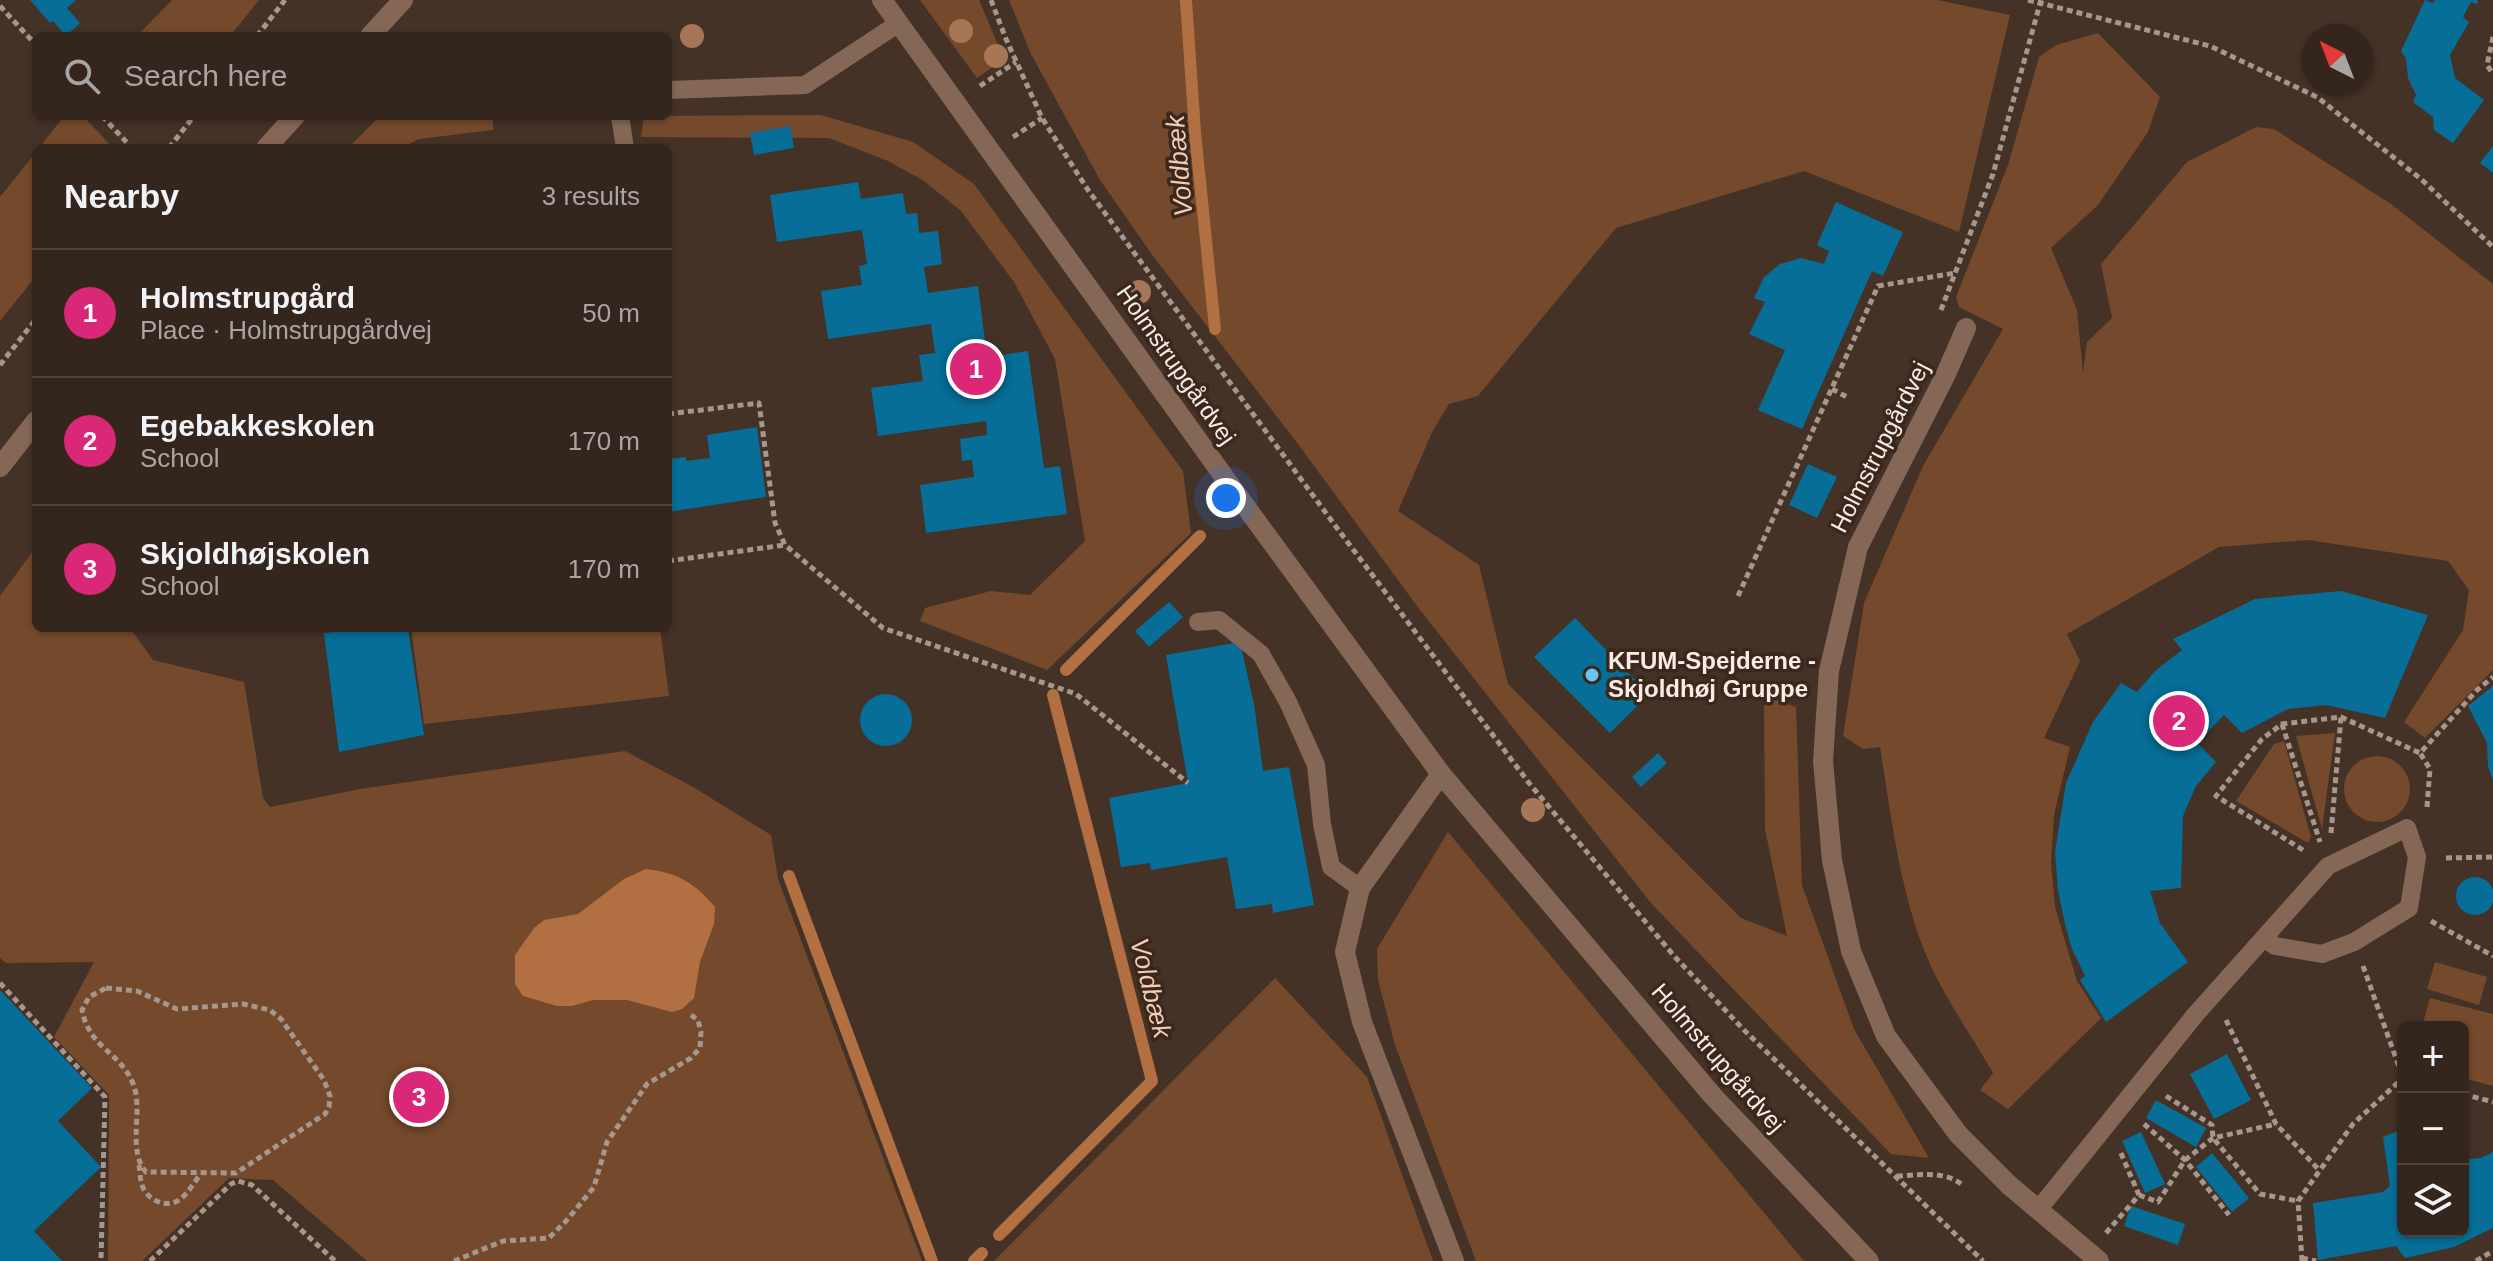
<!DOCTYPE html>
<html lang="en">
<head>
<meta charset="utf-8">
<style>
  body { margin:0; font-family:Helvetica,sans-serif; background:#3c2e26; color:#f1f3f6 }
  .controls { position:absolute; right:24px; bottom:24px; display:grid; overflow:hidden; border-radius:12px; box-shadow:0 2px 6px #0004 }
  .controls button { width:72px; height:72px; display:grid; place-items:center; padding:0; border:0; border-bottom:2px solid #4e433b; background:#34261d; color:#f1f3f6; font:40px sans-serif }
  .compass { position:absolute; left:2301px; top:24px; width:72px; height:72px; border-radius:50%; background:#34261d; box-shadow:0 2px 6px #0004; rotate:318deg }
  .you { position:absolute; left:1226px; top:498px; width:28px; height:28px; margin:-20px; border:6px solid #fff; border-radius:50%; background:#1a73e8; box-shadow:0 0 0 12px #1a73e833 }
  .badge { display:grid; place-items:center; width:52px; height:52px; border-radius:50%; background:#db2777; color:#fff; font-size:26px; font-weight:700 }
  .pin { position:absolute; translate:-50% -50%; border:4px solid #fff; box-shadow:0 2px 8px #0006 }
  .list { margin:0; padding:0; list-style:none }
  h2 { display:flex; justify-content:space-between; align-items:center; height:104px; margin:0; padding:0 32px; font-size:34px }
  h2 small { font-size:26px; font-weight:400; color:#a9a5a4 }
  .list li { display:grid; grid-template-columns:52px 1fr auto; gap:24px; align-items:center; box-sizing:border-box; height:128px; padding:0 32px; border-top:2px solid #4e433b }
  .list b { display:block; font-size:30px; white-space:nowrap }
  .list p { margin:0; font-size:26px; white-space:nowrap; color:#a9a5a4 }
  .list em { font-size:26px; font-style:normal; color:#a9a5a4 }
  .icon { flex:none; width:44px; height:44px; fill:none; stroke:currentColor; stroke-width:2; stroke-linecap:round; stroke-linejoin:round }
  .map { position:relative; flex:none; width:2493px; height:1261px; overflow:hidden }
  .search { position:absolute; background:#34261d; box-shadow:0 2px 6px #0004; left:32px; top:32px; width:640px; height:88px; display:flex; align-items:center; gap:20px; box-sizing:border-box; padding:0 28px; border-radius:12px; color:#a9a5a4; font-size:30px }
  .panel { position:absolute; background:#34261d; box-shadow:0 2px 6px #0004; left:32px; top:144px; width:640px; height:488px; border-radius:12px }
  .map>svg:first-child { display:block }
</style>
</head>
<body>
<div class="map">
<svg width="2493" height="1261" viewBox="0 0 2493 1261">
  <rect width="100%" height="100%" fill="#453227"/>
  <g fill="#75492b">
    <polygon points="172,0 259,0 230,36 137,36"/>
    <polygon points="920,0 979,0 1004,59 977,78"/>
    <polygon points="1009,0 1937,0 2010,15 1959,232 1804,171 1616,228 1478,396 1449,404 1433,430 1398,511 1479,565 1508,684 1741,918 1787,936 1765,829 1764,702 1773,698 1796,707 1802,885 1854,1029 1929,1158 1891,1154 1651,903 1420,610 1298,444 1153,256 1100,180 1031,54"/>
    <path d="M2098 33 2160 97 2148 132 2098 205 2051 248 2077 310 2083 373 2087 342 2112 318 2101 264 2187 162 2256 127 2274 129 2391 204 2493 284V670L2425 738 2404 722 2463 630 2469 590 2448 561 2308 540 2219 547 2067 634 2080 661 2044 738 2070 747 2054 815 2051 863 2055 907 2077 981 2101 1018 2008 1109 1980 1090 1993 1073C1970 1033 1941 993 1924 950 1899 885 1891 815 1880 747L1863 749 1843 736 1864 603 1923 466 2003 329 1959 307 1956 297 2008 165 2039 57 2056 45Z"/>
    <polygon points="821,115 913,142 974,184 1183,471 1191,533 1047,670 920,621 925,608 991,591 1030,595 1085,541 1055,359 1014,282 961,211 924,181 888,161 829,138 641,137 644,116"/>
    <polygon points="64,116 83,116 113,148 39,148"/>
    <polygon points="380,116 493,116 493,130 419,139 401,148 348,148"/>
    <polygon points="36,152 36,276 0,321 0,197"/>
    <polygon points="36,547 36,628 130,628 153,660 244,682 263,798 270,807 360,789 625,751 693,787 771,835 778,879 922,1261 367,1261 273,1180 229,1178 142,1261 108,1261 109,1095 54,1037 94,962 6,963 0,958 0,596"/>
    <polygon points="411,628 660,628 669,696 424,724"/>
    <polygon points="2335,733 2322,829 2296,736"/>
    <polygon points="2284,741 2311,837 2308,843 2236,801 2274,744"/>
    <circle cx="2377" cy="789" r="33"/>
    <polygon points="1448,832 1804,1261 1476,1261 1395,1045 1378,980 1377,949"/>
    <polygon points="2435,962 2487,977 2479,1005 2427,989"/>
    <polygon points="1275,978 1367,1077 1433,1261 994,1261"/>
    <polygon points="2430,998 2493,1014 2493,1086 2463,1078 2463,1027 2422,1027"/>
  </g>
  <path fill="#b16f42" d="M646 869C677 872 696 884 715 907L714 924 700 962 694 998 682 1009 672 1012 627 1000H593L572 1006H557L523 996 515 984V955L534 928 544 920 578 914 624 879Z"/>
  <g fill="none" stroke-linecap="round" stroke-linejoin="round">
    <g stroke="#b16f42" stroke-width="12">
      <polyline points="1186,0 1195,132 1215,329"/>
      <polyline points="1066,670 1200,536"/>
      <polyline points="789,876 932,1261"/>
      <polyline points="999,1235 1152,1081 1053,695"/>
      <polyline points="974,1261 982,1253"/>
    </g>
  </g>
  <g fill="#066e97">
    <polygon points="30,0 76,0 67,8 80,23 66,36 53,21 50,23"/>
    <polygon points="2425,0 2433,3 2435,0 2478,0 2477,4 2471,2 2463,17 2469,22 2450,55 2455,78 2484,100 2453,143 2434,130 2433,117 2413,102 2416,95 2408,78 2406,59 2401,51"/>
    <polygon points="790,126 794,148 754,155 750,133"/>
    <polygon points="2493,146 2493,173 2480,163"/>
    <polygon points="858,182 861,199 903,193 906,214 917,213 919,233 938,231 942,264 924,267 928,293 978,286 987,357 1028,351 1044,468 1060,466 1067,514 926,533 920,485 974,477 972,460 962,461 960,439 987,435 986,421 878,436 871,388 923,381 919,355 935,353 931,324 828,339 821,291 862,285 859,266 867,264 862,230 777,242 770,195"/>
    <polygon points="1836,202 1903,232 1883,276 1872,271 1802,429 1758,410 1785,350 1749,334 1765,302 1754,298 1764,277 1780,264 1801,258 1824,264 1829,251 1817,245"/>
    <polygon points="757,427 766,497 668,512 668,459 686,457 686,461 710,458 707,435"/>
    <polygon points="1808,464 1837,477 1817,518 1789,505"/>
    <polygon points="2341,591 2428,615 2385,718 2326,705 2288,709 2242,733 2224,715 2197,743 2216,762 2196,786 2183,816 2181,888 2150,891 2160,923 2188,962 2106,1022 2080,980 2085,976 2072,949 2065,924 2058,890 2055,852 2066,783 2093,722 2121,683 2137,692 2156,670 2182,650 2173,639 2255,599"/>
    <polygon points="1169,602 1183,617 1149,647 1135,631"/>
    <polygon points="1575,618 1649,694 1610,733 1534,657"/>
    <polygon points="373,628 408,628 424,735 339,752 324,633"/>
    <polygon points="1240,642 1254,704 1263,771 1289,767 1314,905 1273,913 1272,904 1236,909 1227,857 1151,870 1150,863 1121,867 1109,798 1188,783 1166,655"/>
    <polygon points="2493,686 2493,780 2488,767 2487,743 2468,706"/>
    <circle cx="886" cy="720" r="26"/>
    <polygon points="1658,753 1667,763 1641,787 1632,777"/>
    <circle cx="2475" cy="896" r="19"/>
    <polygon points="0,990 92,1088 58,1121 101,1167 34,1231 62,1261 0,1261"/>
    <polygon points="2227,1054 2251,1100 2214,1119 2190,1074"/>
    <polygon points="2156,1100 2206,1128 2196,1147 2146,1118"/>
    <polygon points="2403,1129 2403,1231 2463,1231 2463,1147 2470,1159 2481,1158 2493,1152 2493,1228 2454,1247 2405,1258 2396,1246 2318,1260 2313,1203 2383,1192 2390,1186 2383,1137"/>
    <polygon points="2141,1132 2165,1184 2145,1193 2122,1141"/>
    <polygon points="2212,1153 2249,1198 2232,1212 2196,1167"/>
    <polygon points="2131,1206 2185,1224 2178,1245 2124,1226"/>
  </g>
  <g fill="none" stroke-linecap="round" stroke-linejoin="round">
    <g stroke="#a6978d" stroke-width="5" stroke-dasharray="6 4" stroke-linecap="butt">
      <polyline points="991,0 1006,39 1042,118 1088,190 1337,528 1529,783 1675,957 1744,1030 1983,1261"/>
      <polyline points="2028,0 2210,46 2317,97 2421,179 2493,247"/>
      <polyline points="0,6 36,45"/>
      <polyline points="257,36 285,0"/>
      <polyline points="2493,37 2487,65 2493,74"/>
      <polyline points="980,86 1016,62"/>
      <polyline points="102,116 132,148"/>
      <polyline points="1013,137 1042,118"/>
      <polyline points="169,148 194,116"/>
      <polyline points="1941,310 1993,174 2041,0"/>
      <polyline points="0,365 36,319"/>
      <polyline points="1832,389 1849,398"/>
      <polyline points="668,414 759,403 775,523 785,545 883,628 1076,694 1188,783"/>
      <polyline points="668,561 785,545"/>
      <polyline points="1738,596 1878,286 1955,273"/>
      <polyline points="2282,724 2320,842"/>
      <polyline points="2427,807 2430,769 2420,753 2477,690 2493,677"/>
      <polyline points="2331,833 2341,717"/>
      <polyline points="2303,850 2216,796 2262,739 2282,724 2341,717 2420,753"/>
      <polyline points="2446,858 2493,857"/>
      <polyline points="2431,921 2493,956"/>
      <polyline points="2363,966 2403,1078"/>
      <polyline points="0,983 105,1097 101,1261"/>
      <path d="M106 988 137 991 177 1009 243 1004 270 1010 281 1019 324 1080 330 1096 329 1107 325 1114 236 1173 146 1172C127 1150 143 1113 134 1086 121 1051 90 1050 82 1010L89 997Z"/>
      <polyline points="2226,1020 2276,1124 2320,1171"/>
      <polyline points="2463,1094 2493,1102"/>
      <polyline points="2166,1096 2212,1125 2213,1138 2260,1194 2298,1201"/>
      <polyline points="2144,1124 2185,1160 2229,1215"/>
      <path d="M139 1165C140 1171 140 1179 142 1185 147 1200 166 1209 179 1200 188 1194 194 1182 201 1174"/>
      <path d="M1897 1176C1920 1175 1945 1170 1964 1186"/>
      <polyline points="2139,1195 2158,1202 2185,1160 2213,1138 2276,1124"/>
      <polyline points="2106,1233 2139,1195 2120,1151"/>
      <polyline points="2302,1258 2316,1261"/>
      <polyline points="150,1261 231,1184 238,1181 252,1185 335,1261"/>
      <polyline points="454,1261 503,1241 549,1238 567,1220 594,1187 607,1142 647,1084 691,1058 700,1048 701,1032 698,1020 691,1015"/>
      <polyline points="2302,1261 2298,1201 2353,1124 2403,1078"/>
      <polyline points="2476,1261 2493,1251"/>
    </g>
    <g stroke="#846755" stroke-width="18">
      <polyline points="668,90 805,85 899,23"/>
      <polyline points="620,116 625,148"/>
      <polyline points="1198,622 1219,620 1261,654 1288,702 1316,765 1322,824 1331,867 1360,888"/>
      <polyline points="2038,1210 2195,1015 2328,866 2407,828 2417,857 2409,908 2354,942 2322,954 2275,946 2264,938"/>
    </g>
    <g stroke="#846755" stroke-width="20">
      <polyline points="1966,328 1946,374 1858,547 1829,671 1823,761 1832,860 1851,951 1886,1036 1958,1134 2009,1185 2099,1261"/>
      <polyline points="1441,774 1360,888 1345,952 1362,1022 1454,1261"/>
    </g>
    <g stroke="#846755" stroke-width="20">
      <polyline points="882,0 1235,492 1441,774 1712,1095 1869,1261"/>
      <polyline points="370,36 403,0"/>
      <polyline points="266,148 295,116"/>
      <polyline points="0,467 36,421"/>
    </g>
  </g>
  <g fill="#a67656">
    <circle cx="961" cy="31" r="12"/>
    <circle cx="692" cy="36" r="12"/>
    <circle cx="996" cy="56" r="12"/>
    <circle cx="1139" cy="292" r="12"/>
    <circle cx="1533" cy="810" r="12"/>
  </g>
  <circle fill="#6bc3f2" stroke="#3b281d" stroke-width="3" cx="1592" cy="675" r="8"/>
  <g text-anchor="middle" stroke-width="7" stroke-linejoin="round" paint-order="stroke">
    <g font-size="24" fill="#f8ece4" stroke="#3b281d">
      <text transform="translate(1176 365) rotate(55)" y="8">Holmstrupgårdvej</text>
      <text transform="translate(1880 447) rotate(-63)" y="8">Holmstrupgårdvej</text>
      <text transform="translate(1718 1058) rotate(49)" y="8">Holmstrupgårdvej</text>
    </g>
    <g font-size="24" font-weight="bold" fill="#f8ece4" stroke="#3b281d" text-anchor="start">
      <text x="1608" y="669">KFUM-Spejderne -<tspan x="1608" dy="28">Skjoldhøj Gruppe</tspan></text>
    </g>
    <g font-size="26" font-style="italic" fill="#f3cdb6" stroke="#3b281d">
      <text transform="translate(1179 166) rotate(-95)" y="9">Voldbæk</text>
      <text transform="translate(1151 988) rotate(76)" y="9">Voldbæk</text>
    </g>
  </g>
</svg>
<div class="controls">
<button>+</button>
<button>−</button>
<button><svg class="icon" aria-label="layers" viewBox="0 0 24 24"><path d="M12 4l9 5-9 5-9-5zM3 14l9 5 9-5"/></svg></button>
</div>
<svg class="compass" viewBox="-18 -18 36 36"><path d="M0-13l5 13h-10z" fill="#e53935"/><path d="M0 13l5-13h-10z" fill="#a9a5a4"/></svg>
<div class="you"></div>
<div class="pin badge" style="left:976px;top:369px">1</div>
<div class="pin badge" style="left:2179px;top:721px">2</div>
<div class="pin badge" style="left:419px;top:1097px">3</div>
<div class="search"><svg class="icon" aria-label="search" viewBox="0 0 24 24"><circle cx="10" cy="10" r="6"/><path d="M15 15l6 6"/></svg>Search here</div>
<section class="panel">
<h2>Nearby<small>3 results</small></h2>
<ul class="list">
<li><span class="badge">1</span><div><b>Holmstrupgård</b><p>Place · Holmstrupgårdvej</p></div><em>50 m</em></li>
<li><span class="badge">2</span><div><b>Egebakkeskolen</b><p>School</p></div><em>170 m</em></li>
<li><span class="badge">3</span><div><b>Skjoldhøjskolen</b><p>School</p></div><em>170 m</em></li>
</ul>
</section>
</div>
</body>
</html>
